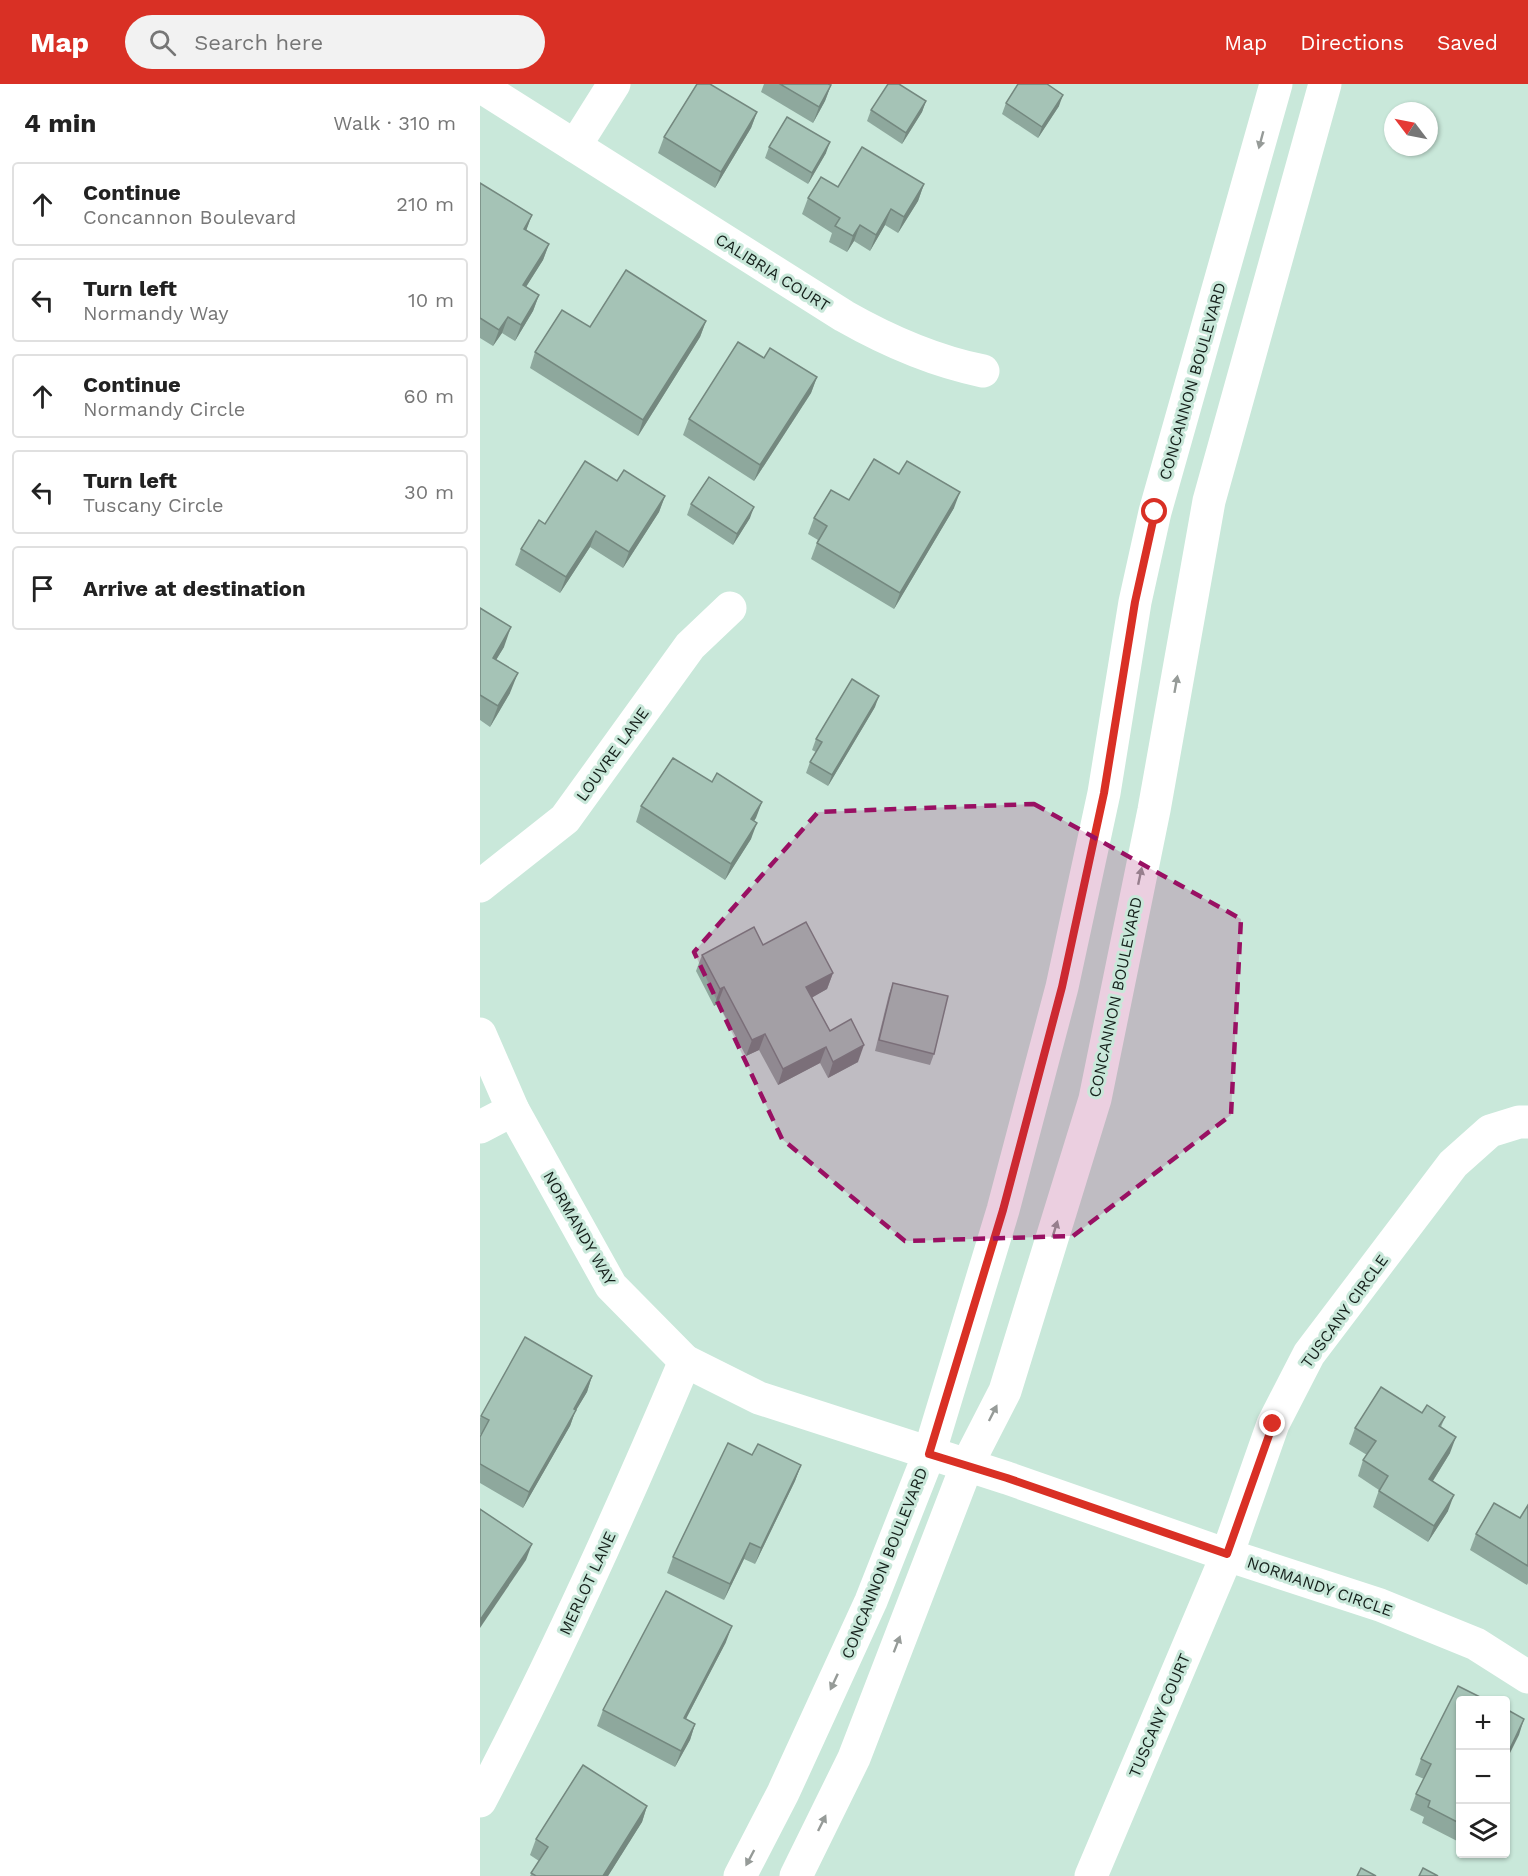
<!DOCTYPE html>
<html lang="en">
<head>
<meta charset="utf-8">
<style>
  body { margin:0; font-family:"Work Sans",sans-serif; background:#f2f2f2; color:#222 }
  .controls { position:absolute; right:18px; bottom:18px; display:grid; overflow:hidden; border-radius:6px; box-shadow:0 2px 4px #0004 }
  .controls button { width:54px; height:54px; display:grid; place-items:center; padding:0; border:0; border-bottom:2px solid #e0e0e0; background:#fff; color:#222; font:30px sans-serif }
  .compass { position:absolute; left:904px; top:18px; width:54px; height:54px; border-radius:50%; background:#fff; box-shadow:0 2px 4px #0004; rotate:302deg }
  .stop { position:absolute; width:18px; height:18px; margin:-14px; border:4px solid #d93025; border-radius:50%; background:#fff }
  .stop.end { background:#d93025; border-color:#fff; box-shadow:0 2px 6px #0008 }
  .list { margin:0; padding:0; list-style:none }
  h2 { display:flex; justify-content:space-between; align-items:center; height:78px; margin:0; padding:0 24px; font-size:26px }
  h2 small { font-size:20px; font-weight:400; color:#767676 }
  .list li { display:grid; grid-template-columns:39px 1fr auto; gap:18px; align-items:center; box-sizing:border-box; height:84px; margin:0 12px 12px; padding:0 12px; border:2px solid #e0e0e0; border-radius:6px }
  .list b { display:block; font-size:22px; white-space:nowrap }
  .list p { margin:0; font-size:20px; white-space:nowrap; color:#767676 }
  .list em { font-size:20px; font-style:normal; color:#767676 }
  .icon { flex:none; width:33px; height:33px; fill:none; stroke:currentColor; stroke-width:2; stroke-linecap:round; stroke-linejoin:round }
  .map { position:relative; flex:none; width:1048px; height:1792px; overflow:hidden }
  header { display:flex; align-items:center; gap:36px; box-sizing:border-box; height:84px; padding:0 30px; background:#d93025; color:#fff }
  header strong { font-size:28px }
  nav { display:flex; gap:33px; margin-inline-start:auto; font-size:21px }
  .search { width:420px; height:54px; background:#f2f2f2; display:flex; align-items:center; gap:15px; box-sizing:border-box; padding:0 21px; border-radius:33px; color:#767676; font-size:22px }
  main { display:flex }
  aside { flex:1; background:#fff }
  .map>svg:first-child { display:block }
</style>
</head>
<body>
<header>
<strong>Map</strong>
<div class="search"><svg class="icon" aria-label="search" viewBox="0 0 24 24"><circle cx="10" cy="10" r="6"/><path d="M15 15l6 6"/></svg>Search here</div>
<nav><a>Map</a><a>Directions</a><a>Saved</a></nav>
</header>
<main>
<aside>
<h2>4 min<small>Walk · 310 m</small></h2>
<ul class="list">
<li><svg class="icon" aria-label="ahead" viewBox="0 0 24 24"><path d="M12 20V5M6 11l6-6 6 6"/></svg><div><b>Continue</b><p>Concannon Boulevard</p></div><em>210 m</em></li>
<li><svg class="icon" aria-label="left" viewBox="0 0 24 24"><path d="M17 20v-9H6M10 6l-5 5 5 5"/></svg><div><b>Turn left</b><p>Normandy Way</p></div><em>10 m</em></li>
<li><svg class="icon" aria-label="ahead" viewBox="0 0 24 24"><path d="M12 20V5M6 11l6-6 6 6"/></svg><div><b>Continue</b><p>Normandy Circle</p></div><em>60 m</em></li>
<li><svg class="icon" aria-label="left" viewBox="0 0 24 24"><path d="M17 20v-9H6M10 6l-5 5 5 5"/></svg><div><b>Turn left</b><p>Tuscany Circle</p></div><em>30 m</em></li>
<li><svg class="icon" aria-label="arrive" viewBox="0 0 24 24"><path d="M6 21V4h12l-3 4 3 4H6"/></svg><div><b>Arrive at destination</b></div></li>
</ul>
</aside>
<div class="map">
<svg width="1048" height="1792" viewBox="0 0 1048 1792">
  <rect width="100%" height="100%" fill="#c9e8da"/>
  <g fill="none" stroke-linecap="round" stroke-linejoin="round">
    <g stroke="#fff" stroke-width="33">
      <path d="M0 2 364 232C408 257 454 277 503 287"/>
      <polyline points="95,62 134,0"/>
      <polyline points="0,802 85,735 210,562 250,524"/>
      <polyline points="0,950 33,1026 131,1202 205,1277 279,1314 527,1394 747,1471 900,1521 996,1560 1048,1593"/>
      <polyline points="0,1043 33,1026"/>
      <path d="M0 1717C76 1573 142 1426 205 1277"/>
      <polyline points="611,1792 747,1471 793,1340 829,1270 973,1080 1010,1047 1039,1038 1048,1038"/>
    </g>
    <g stroke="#fff" stroke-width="33">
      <polyline points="260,1792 303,1709 391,1517 449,1370 523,1126 582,903 624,709 655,518 675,428 796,0"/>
      <polyline points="316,1792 374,1674 487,1381 525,1307 615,1015 674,726 729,417 845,0"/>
    </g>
  </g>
  <g fill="#8ea89d">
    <polygon points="284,0 348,0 351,1 345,17 333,39 281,8"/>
    <polygon points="446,17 442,28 422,60 387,37 391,26"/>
    <polygon points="526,19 579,22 558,54 522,30"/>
    <polygon points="277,28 271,44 235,104 178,69 184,53"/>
    <polygon points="289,63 346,69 328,100 285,74"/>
    <polygon points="0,99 52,131 46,146 69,160 63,176 46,203 59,211 53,227 35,257 22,249 13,262 0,254"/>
    <polygon points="444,100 438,117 418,149 405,141 390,167 374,157 367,168 349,158 352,149 322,130 328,114 358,103"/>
    <polygon points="226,237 220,253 158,352 50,284 55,268 110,243"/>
    <polygon points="284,274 337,293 331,309 274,397 203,351 209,335"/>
    <polygon points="137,397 185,412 179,428 143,484 110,463 80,509 35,481 41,465 65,440"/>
    <polygon points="369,416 474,424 414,525 331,475 338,456 328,450 334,434"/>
    <polygon points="211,420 270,434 253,461 207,431"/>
    <polygon points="0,524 24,563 16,576 30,609 10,643 0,636"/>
    <polygon points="395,623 348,702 326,689 330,678 336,668 332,666 336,655"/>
    <polygon points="232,698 282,718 274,737 271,755 245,796 156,738 161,722"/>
    <polygon points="283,861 353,889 347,905 332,913 350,947 378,978 348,994 340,979 298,1001 279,966 266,972 238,919 234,922 216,887 222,871"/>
    <polygon points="413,899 454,970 450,981 395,967 409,910"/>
    <polygon points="112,1292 107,1308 95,1328 90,1342 43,1424 0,1399 0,1353 1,1351 0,1350 0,1334 1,1332"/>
    <polygon points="942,1329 965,1333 961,1343 970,1369 953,1397 968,1427 948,1458 893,1423 899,1406 878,1392 883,1376 887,1371 869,1360 875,1344"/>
    <polygon points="272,1371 321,1381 315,1397 275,1480 264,1475 244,1516 187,1489 193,1473"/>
    <polygon points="1048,1421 1048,1499 1047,1501 990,1466 996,1450 1040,1434"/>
    <polygon points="246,1558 206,1635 215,1640 210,1656 195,1683 117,1642 123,1626"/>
    <polygon points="981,1617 981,1759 942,1739 944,1733 930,1726 936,1710 944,1695 935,1691 941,1675"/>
    <polygon points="167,1722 162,1738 128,1792 50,1792 59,1777 50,1771 56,1755"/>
  </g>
  <g fill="#74887f">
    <polygon points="351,1 345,17 333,39 339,23"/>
    <polygon points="583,11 579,22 558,54 562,43"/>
    <polygon points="446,17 442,28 422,60 426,49"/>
    <polygon points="277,28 271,44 235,104 241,88"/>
    <polygon points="350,58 346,69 328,100 332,89"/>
    <polygon points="444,100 438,117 418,149 424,133"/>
    <polygon points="411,125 405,141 390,167 396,151"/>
    <polygon points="52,131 46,147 44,145"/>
    <polygon points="380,141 374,157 367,168 373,152"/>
    <polygon points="69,160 63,176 37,217 43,201"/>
    <polygon points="59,211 53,227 35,257 41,241"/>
    <polygon points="28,233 22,249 13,262 19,246"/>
    <polygon points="226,237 220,253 158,352 163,336"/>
    <polygon points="337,293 331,309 274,397 280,381"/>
    <polygon points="480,408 474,424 414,525 420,509"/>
    <polygon points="185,412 179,428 143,484 149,468"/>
    <polygon points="274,423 270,434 253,461 257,450"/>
    <polygon points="116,447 110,463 80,509 86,493"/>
    <polygon points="31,543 24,563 5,594 13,574"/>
    <polygon points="38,589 30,609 10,643 18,622"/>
    <polygon points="399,612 395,623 348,702 352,691"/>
    <polygon points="282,718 276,734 265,751 271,735"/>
    <polygon points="277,739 271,755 245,796 251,780"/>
    <polygon points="353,889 347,905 321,920 326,903"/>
    <polygon points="244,903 238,919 234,922 240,905"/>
    <polygon points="285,950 279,966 266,972 272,956"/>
    <polygon points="384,961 378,978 348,994 353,978"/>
    <polygon points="346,963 340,979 298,1001 303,985"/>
    <polygon points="112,1292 107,1308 95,1328 90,1342 43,1424 49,1408"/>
    <polygon points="976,1353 970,1369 944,1411 949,1395"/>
    <polygon points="321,1381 315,1397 275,1480 281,1464"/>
    <polygon points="974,1411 968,1427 948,1458 954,1442"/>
    <polygon points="270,1459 264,1475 244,1516 250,1500"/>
    <polygon points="52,1460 46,1476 0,1544 0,1536"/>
    <polygon points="252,1542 246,1558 198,1650 204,1634"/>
    <polygon points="1044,1635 1039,1651 1026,1677 1026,1673"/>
    <polygon points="215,1640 210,1656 195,1683 201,1667"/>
    <polygon points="167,1722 162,1738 128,1792 123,1792"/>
  </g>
  <g fill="#a5c3b6" stroke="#74887f" stroke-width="1.5">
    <polygon points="217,0 230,0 277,28 241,88 184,53"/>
    <polygon points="300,0 348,0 351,1 339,23"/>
    <polygon points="408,0 419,0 446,17 426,49 391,26"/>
    <polygon points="538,0 567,0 583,11 562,43 526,19"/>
    <polygon points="307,33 350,58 332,89 289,63"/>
    <polygon points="382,63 444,100 424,133 411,125 396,151 380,141 373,152 355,142 360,134 328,114 341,93 358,103"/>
    <polygon points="0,99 52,131 44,145 69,160 43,201 59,211 41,241 28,233 19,246 0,234"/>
    <polygon points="146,186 226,237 163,336 55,268 82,226 110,243"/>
    <polygon points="258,258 284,274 290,264 337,293 280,381 209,335"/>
    <polygon points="394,375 419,390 427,377 480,408 420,509 337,459 347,442 334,434 351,406 369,416"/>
    <polygon points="105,377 137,397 144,386 185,412 149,468 116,447 86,493 41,465 59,436 65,440"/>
    <polygon points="229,393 274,423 257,450 211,420"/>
    <polygon points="0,524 31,543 13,574 38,589 18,622 0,611"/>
    <polygon points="372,595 399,612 352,691 330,678 342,658 336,655"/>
    <polygon points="193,674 232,698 237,689 282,718 271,735 277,739 251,780 161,722"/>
    <polygon points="326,838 353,889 326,903 350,947 371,935 384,961 353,978 346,963 303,985 285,950 272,956 244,903 240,905 222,871 274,843 283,861"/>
    <polygon points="413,899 468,912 454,970 399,956"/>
    <polygon points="45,1253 112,1292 94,1325 96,1326 49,1408 0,1380 0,1353 9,1336 1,1332"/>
    <polygon points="901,1303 942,1329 947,1321 965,1333 959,1342 976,1353 949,1395 974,1411 954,1442 899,1407 908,1392 883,1376 896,1357 875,1344"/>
    <polygon points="248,1359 272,1371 278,1360 321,1381 281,1464 270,1459 250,1500 193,1473"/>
    <polygon points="1014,1419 1040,1434 1048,1421 1048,1482 996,1450"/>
    <polygon points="0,1425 52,1460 0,1536"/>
    <polygon points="186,1507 252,1542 204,1634 215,1640 201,1667 123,1626"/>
    <polygon points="978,1602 1008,1617 981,1617 981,1740 948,1723 950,1717 936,1710 951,1680 941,1675"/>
    <polygon points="1026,1625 1044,1635 1026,1673"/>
    <polygon points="103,1681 167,1722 123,1792 56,1792 51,1789 68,1763 56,1755"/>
    <polygon points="881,1784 896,1792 877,1792"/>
    <polygon points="943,1784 958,1792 939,1792"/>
  </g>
  <defs><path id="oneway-solid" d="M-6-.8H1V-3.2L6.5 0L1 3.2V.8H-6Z" transform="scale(1.5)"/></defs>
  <g fill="#969b98">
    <use href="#oneway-solid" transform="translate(781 56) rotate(105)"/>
    <use href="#oneway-solid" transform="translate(696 600) rotate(-80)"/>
    <use href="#oneway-solid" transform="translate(660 792) rotate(-78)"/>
    <use href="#oneway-solid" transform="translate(575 1145) rotate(-73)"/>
    <use href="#oneway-solid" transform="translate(513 1329) rotate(-63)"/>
    <use href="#oneway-solid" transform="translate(417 1560) rotate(-69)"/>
    <use href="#oneway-solid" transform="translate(354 1598) rotate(115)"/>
    <use href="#oneway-solid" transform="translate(342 1739) rotate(-64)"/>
    <use href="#oneway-solid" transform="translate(270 1774) rotate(118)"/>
  </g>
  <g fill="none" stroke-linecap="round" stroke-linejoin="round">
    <polyline stroke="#d93025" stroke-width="8" points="675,428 655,518 624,709 582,903 523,1126 449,1370 527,1394 747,1470 793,1340"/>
  </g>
  <path fill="#991063" fill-opacity="0.2" stroke="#991063" stroke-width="4.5" stroke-dasharray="12 8" stroke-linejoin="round" d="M554 720 761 835 751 1031 593 1152 425 1157 302 1055 214 868 338 728Z"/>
  <g text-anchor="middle" stroke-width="6" stroke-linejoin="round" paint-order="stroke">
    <g font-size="16" fill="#15201b" stroke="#c9e8da">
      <text transform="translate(293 188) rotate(32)" y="6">CALIBRIA COURT</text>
      <text transform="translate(712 297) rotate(-74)" y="6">CONCANNON BOULEVARD</text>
      <text transform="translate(132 670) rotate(-54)" y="6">LOUVRE LANE</text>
      <text transform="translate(635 913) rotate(-78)" y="6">CONCANNON BOULEVARD</text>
      <text transform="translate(100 1144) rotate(60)" y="6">NORMANDY WAY</text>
      <text transform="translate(864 1227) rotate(-54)" y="6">TUSCANY CIRCLE</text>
      <text transform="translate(404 1479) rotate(-68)" y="6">CONCANNON BOULEVARD</text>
      <text transform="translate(107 1499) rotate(-65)" y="6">MERLOT LANE</text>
      <text transform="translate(840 1502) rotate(19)" y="6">NORMANDY CIRCLE</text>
      <text transform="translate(679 1631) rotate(-67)" y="6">TUSCANY COURT</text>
    </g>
  </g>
</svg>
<div class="controls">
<button>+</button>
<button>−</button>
<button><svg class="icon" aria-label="layers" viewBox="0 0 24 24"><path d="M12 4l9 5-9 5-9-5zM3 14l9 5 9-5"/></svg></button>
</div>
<svg class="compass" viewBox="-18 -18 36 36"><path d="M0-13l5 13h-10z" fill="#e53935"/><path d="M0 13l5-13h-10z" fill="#767676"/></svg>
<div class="stop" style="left:675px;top:428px"></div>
<div class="stop end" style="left:793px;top:1340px"></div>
</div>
</main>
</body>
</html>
